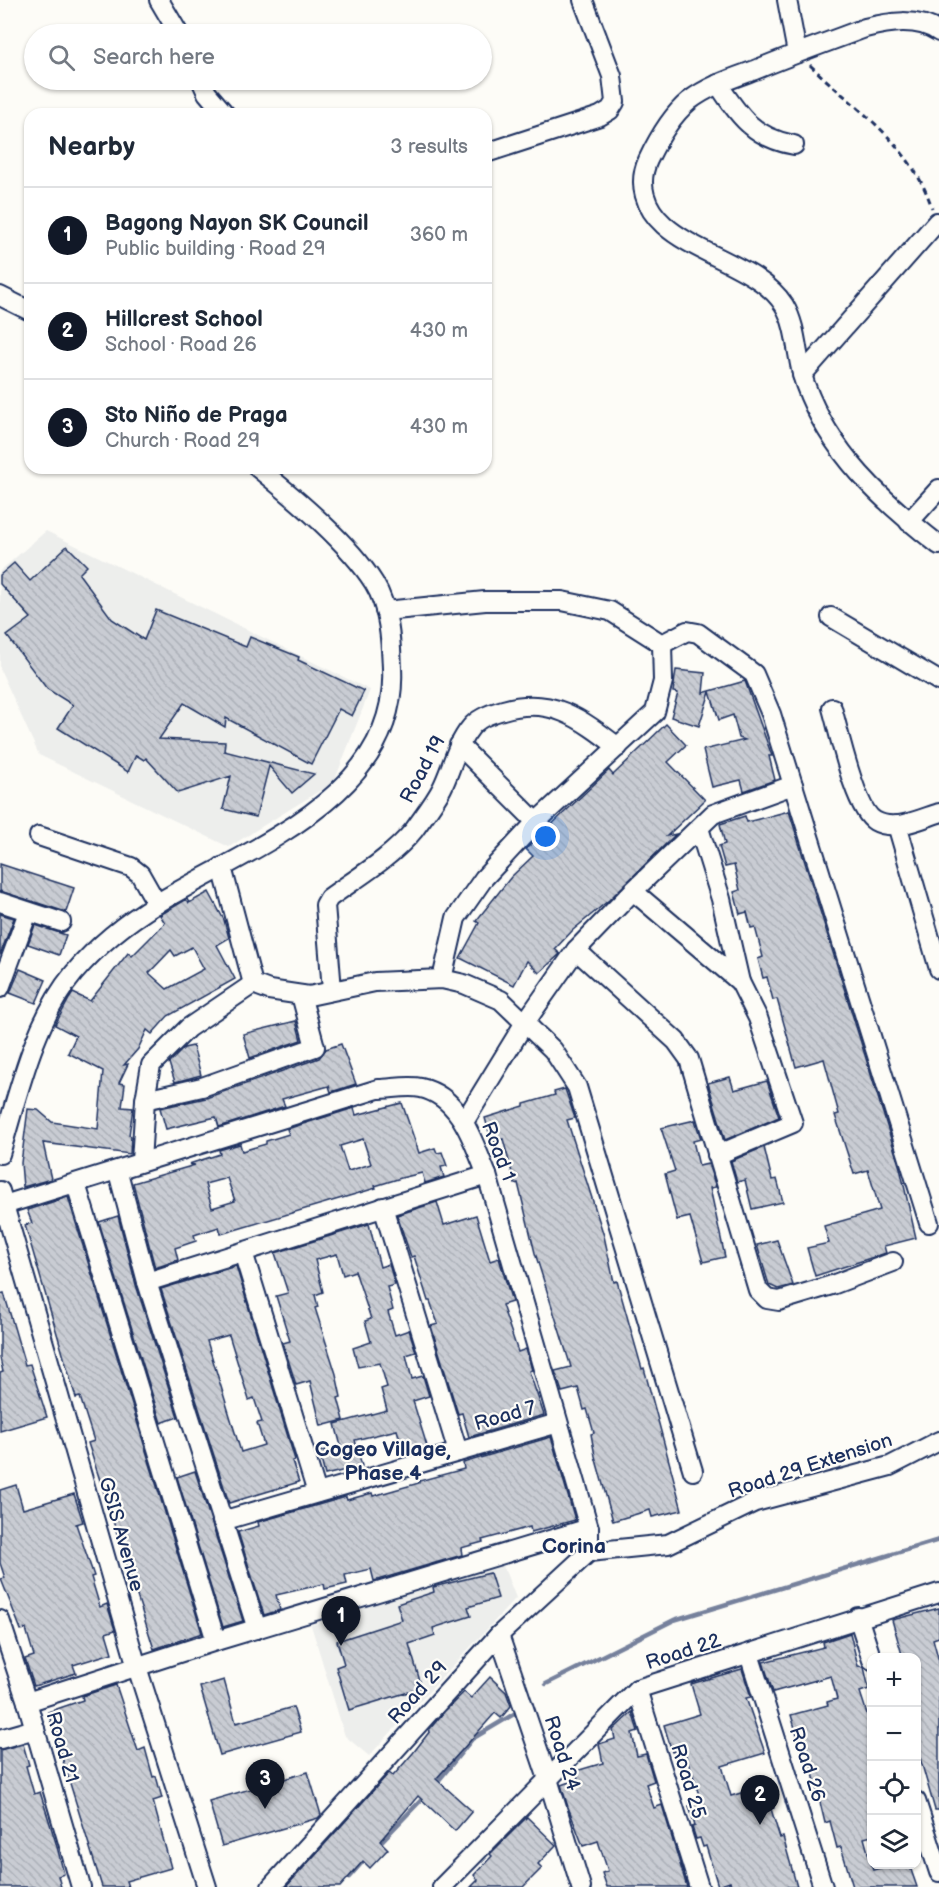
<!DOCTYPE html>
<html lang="en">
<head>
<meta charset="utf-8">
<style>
  body { margin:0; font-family:"Balsamiq Sans",sans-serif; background:#f6f6f7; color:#1f2937 }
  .controls { position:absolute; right:18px; bottom:18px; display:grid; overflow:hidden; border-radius:12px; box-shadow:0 2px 4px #0004 }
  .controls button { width:54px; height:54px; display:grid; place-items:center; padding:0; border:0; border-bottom:2px solid #e0e1e3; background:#fff; color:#1f2937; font:30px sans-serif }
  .you { position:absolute; left:546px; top:837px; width:21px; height:21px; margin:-15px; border:4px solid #fff; border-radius:50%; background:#1a73e8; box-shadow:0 0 0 9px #1a73e833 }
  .badge { display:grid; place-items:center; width:39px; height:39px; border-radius:50%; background:#111827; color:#fff; font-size:20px; font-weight:700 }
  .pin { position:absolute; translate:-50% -50px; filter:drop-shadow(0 2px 3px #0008) }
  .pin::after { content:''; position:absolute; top:32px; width:21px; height:18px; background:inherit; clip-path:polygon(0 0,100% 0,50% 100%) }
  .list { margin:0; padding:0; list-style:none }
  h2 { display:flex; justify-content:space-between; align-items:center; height:78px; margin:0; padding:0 24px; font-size:26px }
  h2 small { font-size:20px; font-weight:400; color:#747a83 }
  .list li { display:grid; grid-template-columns:39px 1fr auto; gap:18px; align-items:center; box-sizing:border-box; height:96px; padding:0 24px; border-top:2px solid #e0e1e3 }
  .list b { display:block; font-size:22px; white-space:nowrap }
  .list p { margin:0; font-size:20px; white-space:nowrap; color:#747a83 }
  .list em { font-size:20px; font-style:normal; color:#747a83 }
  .icon { flex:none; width:33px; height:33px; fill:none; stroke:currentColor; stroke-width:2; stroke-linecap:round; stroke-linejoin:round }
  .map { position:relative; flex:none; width:939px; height:1887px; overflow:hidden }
  .search { position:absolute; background:#fff; box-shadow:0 2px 4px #0004; left:24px; top:24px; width:468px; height:66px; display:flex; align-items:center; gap:15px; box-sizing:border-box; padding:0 21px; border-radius:33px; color:#747a83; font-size:22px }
  .panel { position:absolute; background:#fff; box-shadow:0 2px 4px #0004; left:24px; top:108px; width:468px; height:366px; border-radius:18px }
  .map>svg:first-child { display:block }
</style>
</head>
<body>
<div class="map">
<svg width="939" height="1887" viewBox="0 0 939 1887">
  <defs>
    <pattern id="building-back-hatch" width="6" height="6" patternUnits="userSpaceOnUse" patternTransform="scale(1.5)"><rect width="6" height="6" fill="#c9ccd3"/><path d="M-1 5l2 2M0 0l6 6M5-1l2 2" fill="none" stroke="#acb0b8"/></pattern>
  </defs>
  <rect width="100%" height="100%" fill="#fdfcf7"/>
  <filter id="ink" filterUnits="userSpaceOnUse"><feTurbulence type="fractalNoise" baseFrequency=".0167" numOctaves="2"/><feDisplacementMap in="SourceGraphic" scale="12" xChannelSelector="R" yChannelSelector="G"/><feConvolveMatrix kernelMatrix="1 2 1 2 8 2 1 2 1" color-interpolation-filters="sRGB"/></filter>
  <g filter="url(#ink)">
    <g fill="#edeeec">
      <polygon points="46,531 370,690 334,782 229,847 39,755 0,669 0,571"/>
      <polygon points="502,1563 516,1598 369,1756 345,1736 311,1625"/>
    </g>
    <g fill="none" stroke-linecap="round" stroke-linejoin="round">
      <g stroke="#76819c" stroke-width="4.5">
        <polyline points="546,1684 674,1620 939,1540"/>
        <polyline points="435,1785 472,1739 514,1714"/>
        <polyline points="377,1846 425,1796"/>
        <polyline points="349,1877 365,1859"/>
      </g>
    </g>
    <g fill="url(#building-back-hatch)" stroke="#1b2f5e" stroke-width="1.5" fill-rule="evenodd">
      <polygon points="67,546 87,566 79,574 112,619 144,640 156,610 246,647 250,637 299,657 298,660 364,691 352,716 339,709 311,764 226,718 225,727 184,703 159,739 225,742 224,751 314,774 292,793 269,766 256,817 223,809 231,776 178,793 146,758 144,760 136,755 128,772 58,728 73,705 47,689 7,636 31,618 0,584 0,575 14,563 30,581"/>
      <polygon points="676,670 705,673 703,693 745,681 772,756 769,756 775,780 744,791 741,780 712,787 703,750 745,740 739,738 733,715 719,720 710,692 699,726 671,717 678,693 673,692"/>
      <polygon points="666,724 686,745 668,762 705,800 667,836 676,834 609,900 573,930 555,949 560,954 539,973 527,961 514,985 460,958 479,923 476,921 511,877 533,856 526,849 609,770 613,775"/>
      <polygon points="789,811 900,1168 916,1238 884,1246 886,1253 815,1276 807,1248 829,1243 824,1226 880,1210 868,1170 854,1174 835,1115 839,1114 824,1059 796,1067 777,999 773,1000 767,977 763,978 758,959 763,957 755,927 751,928 747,912 740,914 734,892 740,890 734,865 725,867 719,846 725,844 720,824 745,816 747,822"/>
      <polygon points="0,864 74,888 66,912 0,891"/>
      <path d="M209 892 224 920 229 938 217 945 235 979 168 1016 152 1034 147 1030 138 1049 124 1065 128 1064 119 1083 125 1084 122 1107 133 1108 129 1135 131 1136 130 1154 43 1143 51 1179 23 1187 21 1163 28 1109 38 1110 52 1122 98 1129 103 1071 68 1053 76 1036 55 1025 69 999 73 993 90 1001 128 953 132 956 165 923 160 915 187 899 189 903ZM192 947 204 969 167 989 149 973 171 950 175 956Z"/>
      <polygon points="0,914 14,918 0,955"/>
      <polygon points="35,925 66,935 59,955 28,944"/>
      <polygon points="20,969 46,980 36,1003 10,993"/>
      <polygon points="296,1021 301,1040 250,1058 243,1034"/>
      <polygon points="341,1044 356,1084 331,1092 329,1086 282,1099 285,1106 219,1127 216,1117 166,1129 160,1108 206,1098 319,1058 326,1049"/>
      <polygon points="193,1046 201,1075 175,1082 169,1063 184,1048"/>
      <polygon points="730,1077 734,1090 767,1081 779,1117 725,1140 708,1083"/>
      <polygon points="565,1089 575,1118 567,1120 604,1236 614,1282 617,1281 642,1369 644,1368 682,1510 652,1517 650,1510 613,1521 595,1456 591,1434 594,1433 587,1409 584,1410 578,1388 562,1392 555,1371 571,1367 535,1253 518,1183 515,1184 503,1139 492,1142 485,1118 524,1106 524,1104 555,1095 554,1092"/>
      <path d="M402 1103 419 1153 435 1148 437 1153 442 1152 447 1166 441 1167 444 1177 425 1183 422 1173 401 1178 375 1186 376 1188 221 1234 219 1227 194 1235 196 1241 175 1248 178 1260 155 1268 133 1183 195 1165 189 1164 220 1154 219 1150 240 1144 242 1151 266 1144V1141L289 1134 287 1129 354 1108 356 1115ZM363 1139 371 1164 348 1171 340 1146ZM227 1178 235 1201 212 1208 205 1184Z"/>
      <polygon points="695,1120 701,1139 693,1141 699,1166 708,1164 716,1187 710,1188 725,1257 703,1262 690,1217 677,1220 665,1174 675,1171 661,1128"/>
      <polygon points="764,1147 772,1180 777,1179 783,1202 752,1209 745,1180 737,1182 731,1161"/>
      <polygon points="68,1197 202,1633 154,1649 88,1443 94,1441 80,1397 76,1398 25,1225 32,1223 27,1210"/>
      <polygon points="437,1202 444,1225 476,1215 490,1261 499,1258 512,1302 502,1305 518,1352 526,1349 532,1370 529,1371 544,1415 469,1437 462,1413 458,1414 431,1326 438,1324 430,1301 428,1301 414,1256 411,1257 397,1215"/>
      <polygon points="118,1216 136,1285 178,1417 161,1423 99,1222"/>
      <polygon points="369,1224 380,1267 389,1264 395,1285 387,1287 393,1310 388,1312 395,1335 409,1330 416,1352 406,1355 412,1379 423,1376 429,1396 413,1401 427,1446 404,1453 397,1430 355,1440 362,1466 325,1475 319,1452 341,1446 335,1424 387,1410 381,1389 387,1387 380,1363 358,1367 353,1348 371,1342 365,1321 371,1319 355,1271 343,1275 337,1254 315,1260 323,1292 315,1295 318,1307 315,1308 336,1374 341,1397 338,1398 344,1420 321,1426 310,1381 296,1385 283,1343 290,1341 276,1296 288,1293 275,1253"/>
      <polygon points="777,1240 793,1285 778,1289 769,1285 757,1245"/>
      <path d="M236 1266 295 1460 292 1461 299 1482 229 1503 161 1289ZM229 1335 249 1400 254 1398 262 1422 257 1423 264 1445 241 1452 207 1341Z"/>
      <polygon points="4,1293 25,1365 30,1364 47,1417 0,1431 0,1373 3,1372 0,1358 0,1294"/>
      <polygon points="551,1437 575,1520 531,1532 530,1527 482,1540 483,1542 461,1548 462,1555 374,1581 371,1569 345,1575 347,1584 325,1589 324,1584 276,1595 280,1610 264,1615 238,1532 259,1526 258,1522 346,1497 347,1500 372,1493 373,1496 419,1483 419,1481 464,1469 463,1463"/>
      <polygon points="195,1471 243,1621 223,1627 177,1477"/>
      <polygon points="16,1485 23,1509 74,1494 83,1522 76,1524 94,1576 91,1577 100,1607 107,1604 115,1630 106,1633 112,1653 73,1665 76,1673 34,1686 25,1659 34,1656 26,1629 21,1630 1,1579 5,1578 0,1563 0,1490"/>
      <polygon points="490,1573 498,1598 468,1607 471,1616 433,1628 435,1635 409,1644 422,1688 349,1710 336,1667 344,1664 337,1641 402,1620 397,1604 434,1592 433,1587"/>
      <polygon points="939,1608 939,1637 933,1639 939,1661 939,1810 935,1810 916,1744 916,1658 903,1658 892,1620"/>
      <polygon points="850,1633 858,1666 864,1667 869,1689 860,1692 869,1720 872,1720 872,1836 864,1838 873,1870 894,1864 909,1864 917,1887 853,1887 841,1847 837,1848 830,1821 825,1823 805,1740 799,1741 791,1715 828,1705 827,1702 837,1699 831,1676 773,1692 763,1662 824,1647 823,1642"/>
      <polygon points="742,1669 751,1697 746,1698 765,1753 722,1766 731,1796 767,1785 774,1808 771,1809 780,1838 783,1837 797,1887 732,1887 730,1882 718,1886 706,1846 703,1847 700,1838 696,1839 692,1827 695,1826 689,1806 701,1802 693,1775 683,1748 672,1752 664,1725 700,1714 691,1684"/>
      <polygon points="490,1677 506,1692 511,1706 501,1718 495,1713 436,1779 472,1811 455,1831 418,1796 380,1841 388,1849 370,1868 363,1861 340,1887 286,1887 389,1773 393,1776 413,1753 430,1731 429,1730 444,1712 464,1692 471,1698"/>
      <polygon points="224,1680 236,1723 293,1707 301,1732 220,1755 200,1687"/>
      <polygon points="116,1685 138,1751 145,1748 153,1777 156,1776 162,1798 153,1801 171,1868 126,1881 128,1887 102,1887 48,1712 83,1700 82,1696"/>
      <polygon points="632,1712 638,1731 632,1733 637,1756 646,1754 654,1781 646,1784 654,1808 662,1805 687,1887 607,1887 602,1873 608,1871 598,1841 583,1846 568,1807 561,1785 578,1779 576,1771 603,1763 599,1744 615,1739 613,1730"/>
      <polygon points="23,1744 29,1765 26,1766 34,1794 40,1792 56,1843 64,1874 58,1876 61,1887 0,1887 0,1750"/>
      <polygon points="308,1772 321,1815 318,1818 222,1846 209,1801"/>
      <polygon points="527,1817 556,1845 538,1864 542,1868 523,1887 471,1887 478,1880 474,1875 492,1856 490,1854"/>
    </g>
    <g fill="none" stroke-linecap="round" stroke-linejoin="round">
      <g stroke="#1b2f5e" stroke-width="22">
        <g id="minor">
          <polyline points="159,0 179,34"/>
          <polyline points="787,0 797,53"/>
          <path d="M939 32C917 17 889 22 865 28 828 42 791 55 755 70 733 78 708 86 689 101 671 116 658 139 648 160 637 184 645 208 664 225 697 255 760 267 784 305 798 328 796 359 805 384 830 453 882 501 939 545"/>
          <polyline points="201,80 207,93 225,114"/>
          <path d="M718 84C739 116 754 138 794 145"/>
          <polyline points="486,153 600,116 610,110 615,102 612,76 583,0"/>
          <polyline points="0,296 30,311"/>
          <polyline points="802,375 937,222 939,224"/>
          <polyline points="909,522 939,489"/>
          <polyline points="385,611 485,601 562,601 610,611 662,644 687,631 698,633 754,674 771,714 929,1223"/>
          <polyline points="831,617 939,681"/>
          <path d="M832 708C839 732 855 810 875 821 894 832 920 819 939 813"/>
          <polyline points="459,745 536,822"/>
          <polyline points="897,825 939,969"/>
          <polyline points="699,828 721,899 740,982 758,1018 793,1123 717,1155"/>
          <polyline points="39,836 131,867 140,874 157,904"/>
          <polyline points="222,867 253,984 269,990 309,996 375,982 442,979 464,984 501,1000 553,1050 577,1087 693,1471"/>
          <polyline points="633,891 740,982"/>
          <polyline points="0,902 61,922"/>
          <polyline points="576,950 676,1041 689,1059 758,1290 767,1299 779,1301 832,1285 893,1262"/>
          <polyline points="442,979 456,918 484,878 536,822 655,712 663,681 662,644"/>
          <polyline points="0,988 28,912"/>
          <path d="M332 990 325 905 329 898C358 877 391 858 414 830 423 817 435 802 442 788 452 768 456 745 471 727 478 718 492 713 503 710 551 696 580 718 618 747"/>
          <polyline points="145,1100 151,1065 188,1028 253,984"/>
          <polyline points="464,1122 524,1024 576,950 633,891 713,814 793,785"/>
          <path d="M0 1154C18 1095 33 1022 74 973 97 946 128 921 158 903 248 848 399 797 392 668 391 641 389 607 374 583 349 543 295 498 258 468"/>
          <polyline points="141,1161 145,1100 202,1087 315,1047 301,995"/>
          <polyline points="118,1172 147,1282 257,1629"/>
          <polyline points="76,1184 216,1641"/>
          <polyline points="0,1191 137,1667 207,1887"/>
          <path d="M4 1205 378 1089C391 1089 408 1085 421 1088 461 1097 473 1142 487 1175L589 1528V1552L499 1635 271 1887"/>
          <polyline points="383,1207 458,1452"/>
          <polyline points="243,1252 317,1493"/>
          <polyline points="147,1282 487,1175"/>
          <polyline points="222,1521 558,1423"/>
          <polyline points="589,1552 668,1544 755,1502 890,1466 939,1441"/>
          <polyline points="858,1617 872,1660"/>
          <polyline points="0,1620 27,1702 81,1887"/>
          <polyline points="499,1635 548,1779 581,1887"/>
          <polyline points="749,1654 823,1887"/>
          <polyline points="637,1689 699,1887"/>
          <polyline points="27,1702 216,1641 589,1528"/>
          <polyline points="0,1739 35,1729"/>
          <polyline points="916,1801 939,1872"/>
          <polyline points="442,1887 637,1689 939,1593"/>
        </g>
      </g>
      <path stroke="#1b2f5e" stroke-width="3" stroke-dasharray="6 4.5" stroke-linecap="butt" d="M810 65C856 110 911 143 932 208"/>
      <use href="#minor" stroke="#fdfcf7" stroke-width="18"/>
    </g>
  </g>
  <g text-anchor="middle" stroke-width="4.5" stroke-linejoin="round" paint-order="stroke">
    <g font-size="20" fill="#1b2f5e" stroke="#fdfcf7">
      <text transform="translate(422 769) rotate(-62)" y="7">Road 19</text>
      <text transform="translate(499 1151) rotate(69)" y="7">Road 1</text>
      <text transform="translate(505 1415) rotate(-16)" y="7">Road 7</text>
      <text transform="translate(810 1465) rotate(-18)" y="7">Road 29 Extension</text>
      <text transform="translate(122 1534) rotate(74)" y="7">GSIS Avenue</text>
      <text transform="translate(683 1651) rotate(-18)" y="7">Road 22</text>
      <text transform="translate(417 1692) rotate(-48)" y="7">Road 29</text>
      <text transform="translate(63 1747) rotate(74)" y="7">Road 21</text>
      <text transform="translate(563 1753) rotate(72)" y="7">Road 24</text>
      <text transform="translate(808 1764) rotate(72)" y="7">Road 26</text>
      <text transform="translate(689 1781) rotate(73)" y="7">Road 25</text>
    </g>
    <g font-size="21" font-weight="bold" fill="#1b2f5e" stroke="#fdfcf7">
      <text x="383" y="1456">Cogeo Village,<tspan x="383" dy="24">Phase 4</tspan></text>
      <text x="574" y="1553">Corina</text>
    </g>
  </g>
</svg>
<div class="controls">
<button>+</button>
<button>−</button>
<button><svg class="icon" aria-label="locate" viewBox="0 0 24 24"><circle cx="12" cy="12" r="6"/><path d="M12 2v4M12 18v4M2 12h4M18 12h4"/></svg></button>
<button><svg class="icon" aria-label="layers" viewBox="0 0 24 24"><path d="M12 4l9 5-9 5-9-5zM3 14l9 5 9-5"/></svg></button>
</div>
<div class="you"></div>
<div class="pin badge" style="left:341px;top:1646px">1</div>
<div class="pin badge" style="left:760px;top:1825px">2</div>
<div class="pin badge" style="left:265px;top:1809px">3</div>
<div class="search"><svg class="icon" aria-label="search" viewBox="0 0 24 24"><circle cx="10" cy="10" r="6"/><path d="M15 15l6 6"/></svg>Search here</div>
<section class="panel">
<h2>Nearby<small>3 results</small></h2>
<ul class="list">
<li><span class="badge">1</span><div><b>Bagong Nayon SK Council</b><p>Public building · Road 29</p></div><em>360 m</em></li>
<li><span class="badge">2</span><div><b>Hillcrest School</b><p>School · Road 26</p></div><em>430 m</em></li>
<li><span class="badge">3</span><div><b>Sto Niño de Praga</b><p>Church · Road 29</p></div><em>430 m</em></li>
</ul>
</section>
</div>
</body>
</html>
